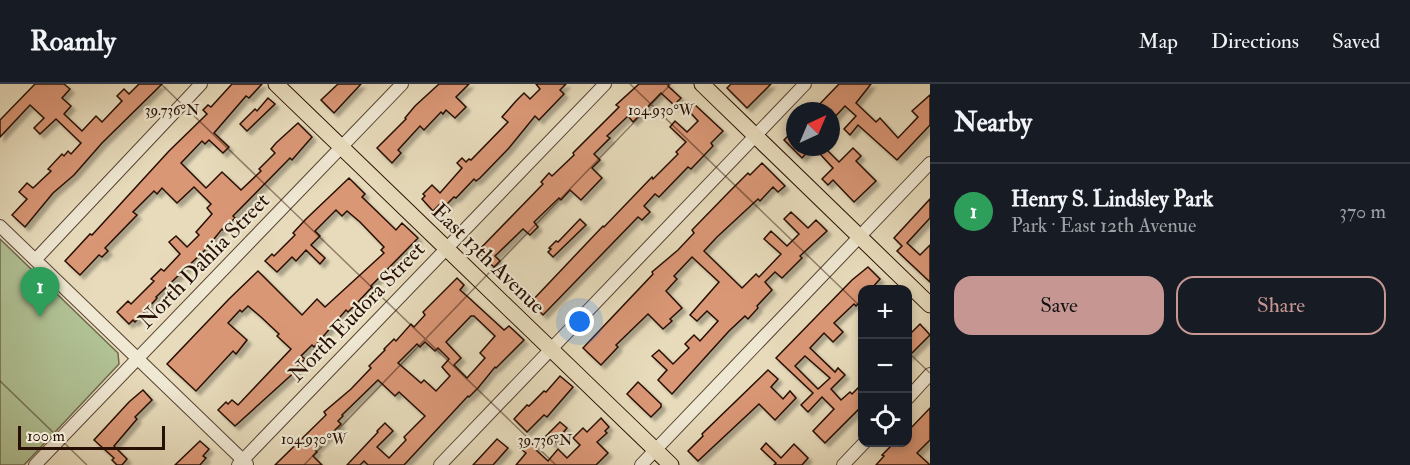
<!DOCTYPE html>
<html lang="en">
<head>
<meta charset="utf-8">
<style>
  body { margin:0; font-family:"IM FELL Double Pica",serif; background:#20242c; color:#f1f3f6 }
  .controls { position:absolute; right:18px; bottom:18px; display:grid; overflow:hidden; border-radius:12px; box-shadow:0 3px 9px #0003 }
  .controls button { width:54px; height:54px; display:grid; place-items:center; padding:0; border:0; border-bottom:2px solid #363941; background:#171b24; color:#f1f3f6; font:30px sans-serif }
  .compass { position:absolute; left:786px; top:18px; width:54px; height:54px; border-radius:50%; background:#171b24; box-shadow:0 3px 9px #0003; rotate:44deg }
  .scale { position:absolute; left:18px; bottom:15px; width:147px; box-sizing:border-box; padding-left:6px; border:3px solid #270f04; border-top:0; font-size:16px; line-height:21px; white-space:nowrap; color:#270f04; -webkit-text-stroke:4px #efe8d3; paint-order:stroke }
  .you { position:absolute; left:580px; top:238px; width:21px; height:21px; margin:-15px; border:4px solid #fff; border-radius:50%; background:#1a73e8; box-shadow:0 0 0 9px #1a73e833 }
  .badge { display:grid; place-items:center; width:39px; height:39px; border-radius:50%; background:#c59692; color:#fff; font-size:20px; font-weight:700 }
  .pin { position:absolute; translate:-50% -50px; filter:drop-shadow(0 2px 3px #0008) }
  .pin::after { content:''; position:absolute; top:32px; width:21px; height:18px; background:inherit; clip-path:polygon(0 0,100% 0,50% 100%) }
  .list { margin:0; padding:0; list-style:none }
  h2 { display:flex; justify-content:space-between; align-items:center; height:78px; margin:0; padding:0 24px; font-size:26px }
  h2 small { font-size:20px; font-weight:400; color:#9ea1a6 }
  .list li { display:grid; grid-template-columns:39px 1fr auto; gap:18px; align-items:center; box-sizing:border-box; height:96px; padding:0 24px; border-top:2px solid #363941 }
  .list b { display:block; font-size:22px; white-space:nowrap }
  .list p { margin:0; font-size:20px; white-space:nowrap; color:#9ea1a6 }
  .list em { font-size:20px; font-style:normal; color:#9ea1a6 }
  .actions { display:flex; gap:12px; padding:18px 24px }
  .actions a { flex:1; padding:14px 0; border:2px solid #c59692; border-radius:18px; text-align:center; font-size:21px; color:#c59692 }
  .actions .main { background:#c59692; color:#111 }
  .icon { flex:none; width:33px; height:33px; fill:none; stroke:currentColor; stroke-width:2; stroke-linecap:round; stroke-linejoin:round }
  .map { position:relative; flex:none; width:930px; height:381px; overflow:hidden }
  header { display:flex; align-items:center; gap:36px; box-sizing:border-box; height:84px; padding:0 30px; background:#171b24; border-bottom:2px solid #363941 }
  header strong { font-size:28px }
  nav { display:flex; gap:33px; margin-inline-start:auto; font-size:21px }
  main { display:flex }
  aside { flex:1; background:#171b24 }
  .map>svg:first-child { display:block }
</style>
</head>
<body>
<header>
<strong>Roamly</strong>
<nav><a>Map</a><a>Directions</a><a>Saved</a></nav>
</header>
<main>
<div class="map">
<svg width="930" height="381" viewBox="0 0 930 381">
  <defs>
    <filter id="shadow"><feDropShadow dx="4" dy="4" stdDeviation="1.5" flood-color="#0004"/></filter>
  </defs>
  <rect width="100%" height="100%" fill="#e7dbbb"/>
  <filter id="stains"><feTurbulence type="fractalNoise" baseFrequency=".00333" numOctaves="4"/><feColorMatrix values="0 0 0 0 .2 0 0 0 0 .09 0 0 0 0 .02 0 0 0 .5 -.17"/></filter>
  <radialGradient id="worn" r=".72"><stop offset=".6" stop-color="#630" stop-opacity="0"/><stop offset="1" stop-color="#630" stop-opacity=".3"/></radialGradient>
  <polygon fill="#b0c194" stroke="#6c684c" stroke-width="1.5" points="0,155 118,269 119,280 24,381 0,381"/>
  <g fill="#da9776" stroke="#270f04" stroke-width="1.5" fill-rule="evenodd" filter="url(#shadow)">
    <polygon points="35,0 64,0 70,5 62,14 71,22 64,30 82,47 96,32 102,38 122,17 117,12 124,5 129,10 139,0 162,0 102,59 74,91 53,109 25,143 12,131 27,115 19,108 27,99 33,104 51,87 48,85 62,70 64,72 68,67 71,70 81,59 56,35 40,50 34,44 44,34 30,21 0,53 0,36"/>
    <polygon points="232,0 262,0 249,14 246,12 214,49 229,63 223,69 209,56 205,60 202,57 181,79 206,104 222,88 241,106 261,87 259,85 275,69 271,65 276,59 298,39 312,53 292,76 290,74 233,132 235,134 223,146 222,145 205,166 156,213 157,214 142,231 135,238 133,236 129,240 117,228 128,217 131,220 154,197 151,195 161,185 164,187 180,170 169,158 176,152 187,163 199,151 196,148 212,130 207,124 211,120 194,103 177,119 162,104 157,110 154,107 133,128 137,131 105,164 108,167 102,173 99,171 80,191 65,177 90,150 92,151 169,67 207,30 203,26 208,21 211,23"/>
    <polygon points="338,0 361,0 334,29 321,16"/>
    <polygon points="439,0 469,0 456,13 466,23 455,34 446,26 443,30 441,28 424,46 420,42 398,66 401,69 392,79 377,64 406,35 405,34 415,22"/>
    <polygon points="536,0 566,0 560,6 564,10 539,36 535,32 509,64 480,94 476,97 474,95 456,114 454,113 443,124 439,121 433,127 422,115 425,112 423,110 432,101 440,109 462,84 457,79 462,74 466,78 469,75 471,76 508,38 502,33 516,17 524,9 530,15 540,5"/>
    <polygon points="639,0 669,0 668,2 681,14 674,21 661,9 633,38 628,32 607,52 610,54 594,70 600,76 592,84 602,94 581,116 570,106 561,116 559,114 534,138 538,143 530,151 523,145 495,172 500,177 494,183 477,168 543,100 541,98 549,89 552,92 574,71 573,69 619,23 616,21"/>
    <polygon points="731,0 771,0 747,24 727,4"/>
    <polygon points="839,0 871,0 856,19 876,38 880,34 898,54 918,33 912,27 930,11 930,41 897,76 858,41 850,51 844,45 856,32 845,22 831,37 831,27 813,27"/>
    <polygon points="268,14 275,20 247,47 240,40 255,25 257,27"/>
    <polygon points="693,19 723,47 711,59 713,62 691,85 688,83 659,113 655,110 644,122 650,128 642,136 638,133 543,231 531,218 603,142 604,143 652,93 653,95 678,70 676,68 686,58 670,43 675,37 687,48 698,37 687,25"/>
    <polygon points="795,45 795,63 812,63 802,74 784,56"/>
    <polygon points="825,64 839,78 853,64 861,72 856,77 876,97 854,118 833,96 828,101 822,95 833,84 820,70"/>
    <polygon points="762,79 785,102 778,108 773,103 760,117 758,115 717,153 704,167 706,169 742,204 756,190 759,193 781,170 764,155 771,147 787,162 799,150 784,135 791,128 808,144 816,136 827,147 800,172 802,174 782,194 775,188 765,198 772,206 757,222 758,224 748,235 745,232 729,247 672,310 658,296 667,286 652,272 659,266 673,280 689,264 685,260 694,251 700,257 718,237 707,227 697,237 690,231 719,198 692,173 674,192 677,195 666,207 682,224 670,235 672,237 663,245 648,230 616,261 618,263 601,281 583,264 653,190 652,188 678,166 694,149 692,146 729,108 748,89 750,91"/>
    <polygon points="349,94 365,110 362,113 396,146 402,139 418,154 371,202 372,203 357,219 348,228 346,226 314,263 312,261 301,272 305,275 296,284 298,285 235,342 218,326 226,318 228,320 232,316 238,321 291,265 277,252 279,250 261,233 248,222 242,228 240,226 228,239 247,256 236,270 233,267 196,307 167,280 229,215 258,187 302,231 317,215 325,223 384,169 381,166 384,163 360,138 347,127 342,132 336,126 315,147 320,152 311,161 325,174 320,180 306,166 296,177 292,173 277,188 265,177 272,170 274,172 295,151 293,149 306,135"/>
    <polygon points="930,115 930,134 907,159 920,171 930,161 930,198 897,167 902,162 894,154"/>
    <polygon points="580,135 586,141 553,173 548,168 551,165 549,164 556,157 558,158"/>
    <path d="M868 183 880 195 870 206H862V216L856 222 854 220 834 239 843 248 833 258 824 249 810 264 835 288 838 284 845 291 831 305 841 316 850 308 852 310 859 303 862 307V329L859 325 825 359 813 347 834 325 822 313 808 328 801 321 813 309 776 274 852 196ZM805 272 830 294 818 305 795 282Z"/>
    <path d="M457 194 464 201 460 206 468 213 504 246 509 242 524 256 496 284 495 283 478 304 469 313 468 312 404 381H368L364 377 360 381H347L378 348 377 347 385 339 393 347 377 363 389 374 406 356 404 353 425 332 399 308 395 312 378 296 342 331 343 332 338 337 341 340 315 366 317 368 313 372 322 381H275L326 331 324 328 351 305 371 284 369 282 385 266 384 265 394 255 396 257 411 240 414 243 425 231 423 228ZM471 232H474L495 252 480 269 485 274 467 294 454 281 461 274 446 258ZM425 258 435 267 438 264 449 275 442 283 450 292 436 307 424 296 421 299 398 279 417 260 420 263Z"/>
    <polygon points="920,240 930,251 908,273 908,252"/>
    <polygon points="768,286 778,295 771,303 783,315 790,307 796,314 775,336 759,320 698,377 688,367 703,352 702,350"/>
    <polygon points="560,292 573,303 547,333 544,331 527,348 514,335 527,321 529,322 544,307 546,308"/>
    <polygon points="638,298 661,320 661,323 651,333 627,310"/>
    <polygon points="143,306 152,316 135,333 137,335 114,362 127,375 122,381 117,381 112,376 114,374 94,356 129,318"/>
    <polygon points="930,324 930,356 917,369 930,381 876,381 884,372 882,371 895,358 908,358 908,347"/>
    <polygon points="601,334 609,343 605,347 607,349 597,358 608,369 596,381 516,381 526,369 519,363 528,354 537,363 535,365 548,377 558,365 567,374 580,361 573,354 583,344 587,348"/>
    <polygon points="560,338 567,344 553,360 545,353"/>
    <polygon points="497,355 508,364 493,381 473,381"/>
    <polygon points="200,357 209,365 203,372 206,374 200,381 175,381"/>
    <polygon points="766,359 781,374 794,360 808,374 802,381 774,381 776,379 761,365"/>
  </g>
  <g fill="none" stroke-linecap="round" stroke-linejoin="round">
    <g stroke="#574232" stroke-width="14">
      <g id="minor">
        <polyline points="0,142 247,380"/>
        <polyline points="36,175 201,0"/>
        <polyline points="908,314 930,290"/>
        <polyline points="35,381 402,0"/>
        <polyline points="238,381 605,0"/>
        <polyline points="440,381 805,0"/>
        <polyline points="641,381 930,79"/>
        <polyline points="843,381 865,358"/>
      </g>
    </g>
    <g stroke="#270f04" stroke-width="17">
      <g id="major">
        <polyline points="276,0 671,381"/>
        <polyline points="702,0 930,221"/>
      </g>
    </g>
    <use href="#minor" stroke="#efe8d3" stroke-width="12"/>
    <use href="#major" stroke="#e7dbbb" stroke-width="15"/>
  </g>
  <path fill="none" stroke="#270f04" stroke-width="1.5" stroke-opacity="0.45" d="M161 0 556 381M630 0 862 224M908 268 930 289M0 297 87 381M304 381 671 0"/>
  <g text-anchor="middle" stroke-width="4.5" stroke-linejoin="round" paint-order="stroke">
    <g font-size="22" fill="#270f04" stroke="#efe8d3">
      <text transform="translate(489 174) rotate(44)" y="8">East 13th Avenue</text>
      <text transform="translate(203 176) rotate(-46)" y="8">North Dahlia Street</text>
      <text transform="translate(356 227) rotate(-46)" y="8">North Eudora Street</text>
    </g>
  </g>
  <g font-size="15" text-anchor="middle" fill="#270f04" stroke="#efe8d3" stroke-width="4.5" stroke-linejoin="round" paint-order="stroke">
    <text x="172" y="31">39.736°N</text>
    <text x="661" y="31">104.930°W</text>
    <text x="314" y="360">104.930°W</text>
    <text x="545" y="361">39.736°N</text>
  </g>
  <rect width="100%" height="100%" filter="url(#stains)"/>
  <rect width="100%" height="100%" fill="url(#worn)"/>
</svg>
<div class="controls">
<button>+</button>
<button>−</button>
<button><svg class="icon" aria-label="locate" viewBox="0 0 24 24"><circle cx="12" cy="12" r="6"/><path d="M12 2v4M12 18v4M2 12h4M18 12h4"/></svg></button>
</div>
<svg class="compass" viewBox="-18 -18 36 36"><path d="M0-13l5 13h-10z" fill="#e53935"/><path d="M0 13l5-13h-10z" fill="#9ea1a6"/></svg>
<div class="scale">100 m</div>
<div class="you"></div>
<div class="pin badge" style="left:40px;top:233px;background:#2e9e5b">1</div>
</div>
<aside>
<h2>Nearby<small></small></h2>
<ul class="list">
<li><span class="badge" style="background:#2e9e5b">1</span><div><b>Henry S. Lindsley Park</b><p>Park · East 12th Avenue</p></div><em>370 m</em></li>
</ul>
<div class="actions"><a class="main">Save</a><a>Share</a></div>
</aside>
</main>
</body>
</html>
